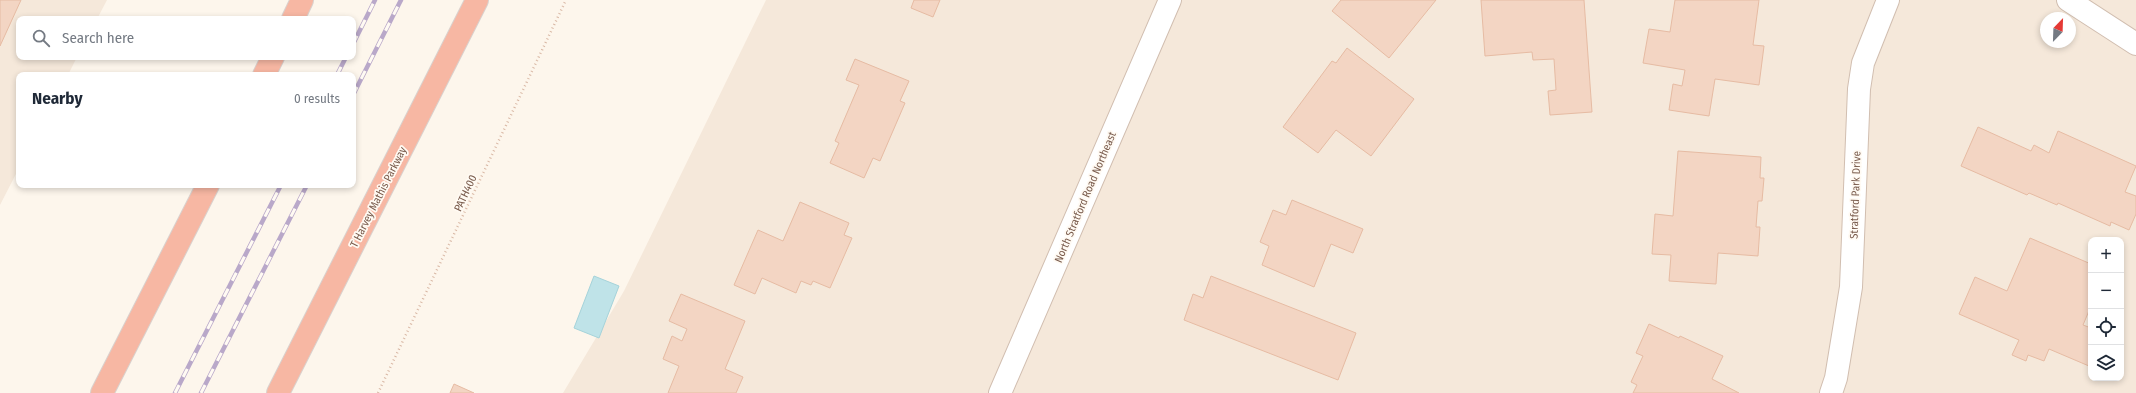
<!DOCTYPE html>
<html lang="en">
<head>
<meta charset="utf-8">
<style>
  body { margin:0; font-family:"Fira Sans Condensed",sans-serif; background:#f2f2f3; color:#1f2937 }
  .controls { position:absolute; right:12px; bottom:12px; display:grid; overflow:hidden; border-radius:8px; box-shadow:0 2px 6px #0003 }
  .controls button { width:36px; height:36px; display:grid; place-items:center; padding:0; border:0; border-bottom:1px solid #e0e1e3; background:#fff; color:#1f2937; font:20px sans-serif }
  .compass { position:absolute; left:2040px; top:12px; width:36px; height:36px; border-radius:50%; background:#fff; box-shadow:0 2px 6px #0003; rotate:23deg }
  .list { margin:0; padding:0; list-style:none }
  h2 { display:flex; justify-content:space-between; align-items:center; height:52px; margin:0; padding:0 16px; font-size:17px }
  h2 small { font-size:13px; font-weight:400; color:#747a83 }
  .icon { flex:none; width:22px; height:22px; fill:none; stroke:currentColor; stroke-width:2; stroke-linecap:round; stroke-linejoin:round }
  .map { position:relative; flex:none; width:2136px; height:393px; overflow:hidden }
  .search { position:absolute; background:#fff; box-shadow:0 2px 6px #0003; left:16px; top:16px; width:340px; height:44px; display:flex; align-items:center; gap:10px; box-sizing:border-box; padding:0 14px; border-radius:8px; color:#747a83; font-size:15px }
  .panel { position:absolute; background:#fff; box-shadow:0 2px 6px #0003; left:16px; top:72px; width:340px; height:116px; border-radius:8px }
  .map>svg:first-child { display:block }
</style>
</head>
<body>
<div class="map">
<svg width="2136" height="393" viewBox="0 0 2136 393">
  <rect width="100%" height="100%" fill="#fdf6ec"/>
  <g fill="#f5e8da" fill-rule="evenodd">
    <polygon points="0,0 107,0 97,19 19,19 19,57 77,57 68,75 19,75 19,168 0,205"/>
    <path d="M766 0H2136V393H563L624 291ZM2046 18H2070V42H2046ZM2091 240H2121V378H2091Z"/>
  </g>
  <polygon fill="#bfe3e8" stroke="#a5d3da" points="594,276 619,286 599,338 574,328"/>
  <g fill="#f3d5c3" stroke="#e6bba3">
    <polygon points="0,0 21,0 0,46"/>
    <polygon points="914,0 940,0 933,17 911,8"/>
    <polygon points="1341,0 1436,0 1389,58 1332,11"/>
    <polygon points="1481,0 1584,0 1592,112 1550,115 1548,91 1556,90 1554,59 1533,60 1532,52 1485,56"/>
    <polygon points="1675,0 1759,0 1753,45 1764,46 1759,85 1715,79 1709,116 1669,110 1673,84 1682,86 1685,70 1643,63 1649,29 1670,32"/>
    <polygon points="1347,48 1414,99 1371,156 1336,130 1318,153 1283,127 1332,61 1336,63"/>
    <polygon points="855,59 909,81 900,101 905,103 880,161 873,158 864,178 830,163 839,143 835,141 859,85 846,80"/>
    <polygon points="1978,127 2031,151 2034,145 2049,153 2058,131 2136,166 2125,192 2136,196 2136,214 2129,230 2111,222 2110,226 2058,203 2057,205 2029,193 2027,195 1961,166"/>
    <polygon points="1678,151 1761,157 1760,178 1764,178 1762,201 1758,201 1756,227 1760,227 1758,256 1718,253 1716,284 1669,281 1671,255 1652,254 1655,214 1673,216"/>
    <polygon points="1292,200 1363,229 1353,253 1331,244 1314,287 1262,265 1269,246 1260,242 1273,210 1286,215"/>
    <polygon points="800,202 849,223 844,235 852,238 830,288 813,281 811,285 801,281 796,293 762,278 755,294 734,285 758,230 783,241"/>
    <polygon points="2030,238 2091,264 2091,306 2083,325 2091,328 2091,361 2089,366 2049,349 2044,361 2028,355 2026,361 2012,355 2019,340 1959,314 1975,277 2007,291"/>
    <polygon points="1211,276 1356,333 1338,380 1184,320 1193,294 1203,298"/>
    <polygon points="681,294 745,321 725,369 743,377 736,393 668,393 679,366 663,359 672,336 682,341 687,329 669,321"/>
    <polygon points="1649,324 1679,338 1680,336 1723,356 1712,379 1739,393 1633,393 1637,385 1631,382 1643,356 1636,353"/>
    <polygon points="454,384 474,393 450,393"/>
  </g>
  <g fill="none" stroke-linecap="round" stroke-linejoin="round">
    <g stroke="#d1beb0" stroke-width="24">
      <g id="minor">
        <polyline points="2068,0 2136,44"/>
        <polyline points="1000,393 1170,0"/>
        <polyline points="1831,393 1836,378 1851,287 1859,89 1863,63 1888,0"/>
      </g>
    </g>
    <g stroke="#dad1cd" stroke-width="24">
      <g id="motorway">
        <polyline points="293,19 302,0"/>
        <polyline points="264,75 273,57"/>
        <polyline points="102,393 208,185"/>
        <polyline points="278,393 477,0"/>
      </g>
    </g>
    <polyline stroke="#d9b8a5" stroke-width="2.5" stroke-dasharray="1 3" stroke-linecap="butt" points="378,393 566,0"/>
    <use href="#minor" stroke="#fff" stroke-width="22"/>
    <use href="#motorway" stroke="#f7b7a3" stroke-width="22"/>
    <g stroke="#b9a8c9" stroke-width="4.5">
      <g id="rail">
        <polyline points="353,44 375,0"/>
        <polyline points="337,75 346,57"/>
        <polyline points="353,95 401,0"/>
        <polyline points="175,393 281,185"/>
        <polyline points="201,393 307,185"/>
      </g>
    </g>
    <use href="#rail" stroke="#fffaf3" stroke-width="3" stroke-dasharray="9" stroke-linecap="butt"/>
  </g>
  <g text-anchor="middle" stroke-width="3.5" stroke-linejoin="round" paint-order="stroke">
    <g font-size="11" fill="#7a5c4d" stroke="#fffaf3">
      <text transform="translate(465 193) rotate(-65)" y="4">PATH400</text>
      <text transform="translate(1855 195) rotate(-88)" y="4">Stratford Park Drive</text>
      <text transform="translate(378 197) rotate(-63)" y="4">T Harvey Mathis Parkway</text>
      <text transform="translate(1085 197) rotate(-67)" y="4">North Stratford Road Northeast</text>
    </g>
  </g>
</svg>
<div class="controls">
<button>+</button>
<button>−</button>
<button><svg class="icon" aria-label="locate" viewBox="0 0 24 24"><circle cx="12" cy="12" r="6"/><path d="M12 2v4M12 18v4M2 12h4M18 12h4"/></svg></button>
<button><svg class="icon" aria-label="layers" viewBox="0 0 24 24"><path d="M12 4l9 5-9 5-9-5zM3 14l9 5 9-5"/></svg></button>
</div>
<svg class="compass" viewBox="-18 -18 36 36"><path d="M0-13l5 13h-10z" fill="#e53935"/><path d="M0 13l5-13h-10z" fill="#747a83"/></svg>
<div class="search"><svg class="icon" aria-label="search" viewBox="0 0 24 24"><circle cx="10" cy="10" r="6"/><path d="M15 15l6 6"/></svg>Search here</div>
<section class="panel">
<h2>Nearby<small>0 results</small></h2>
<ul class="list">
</ul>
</section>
</div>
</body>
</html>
